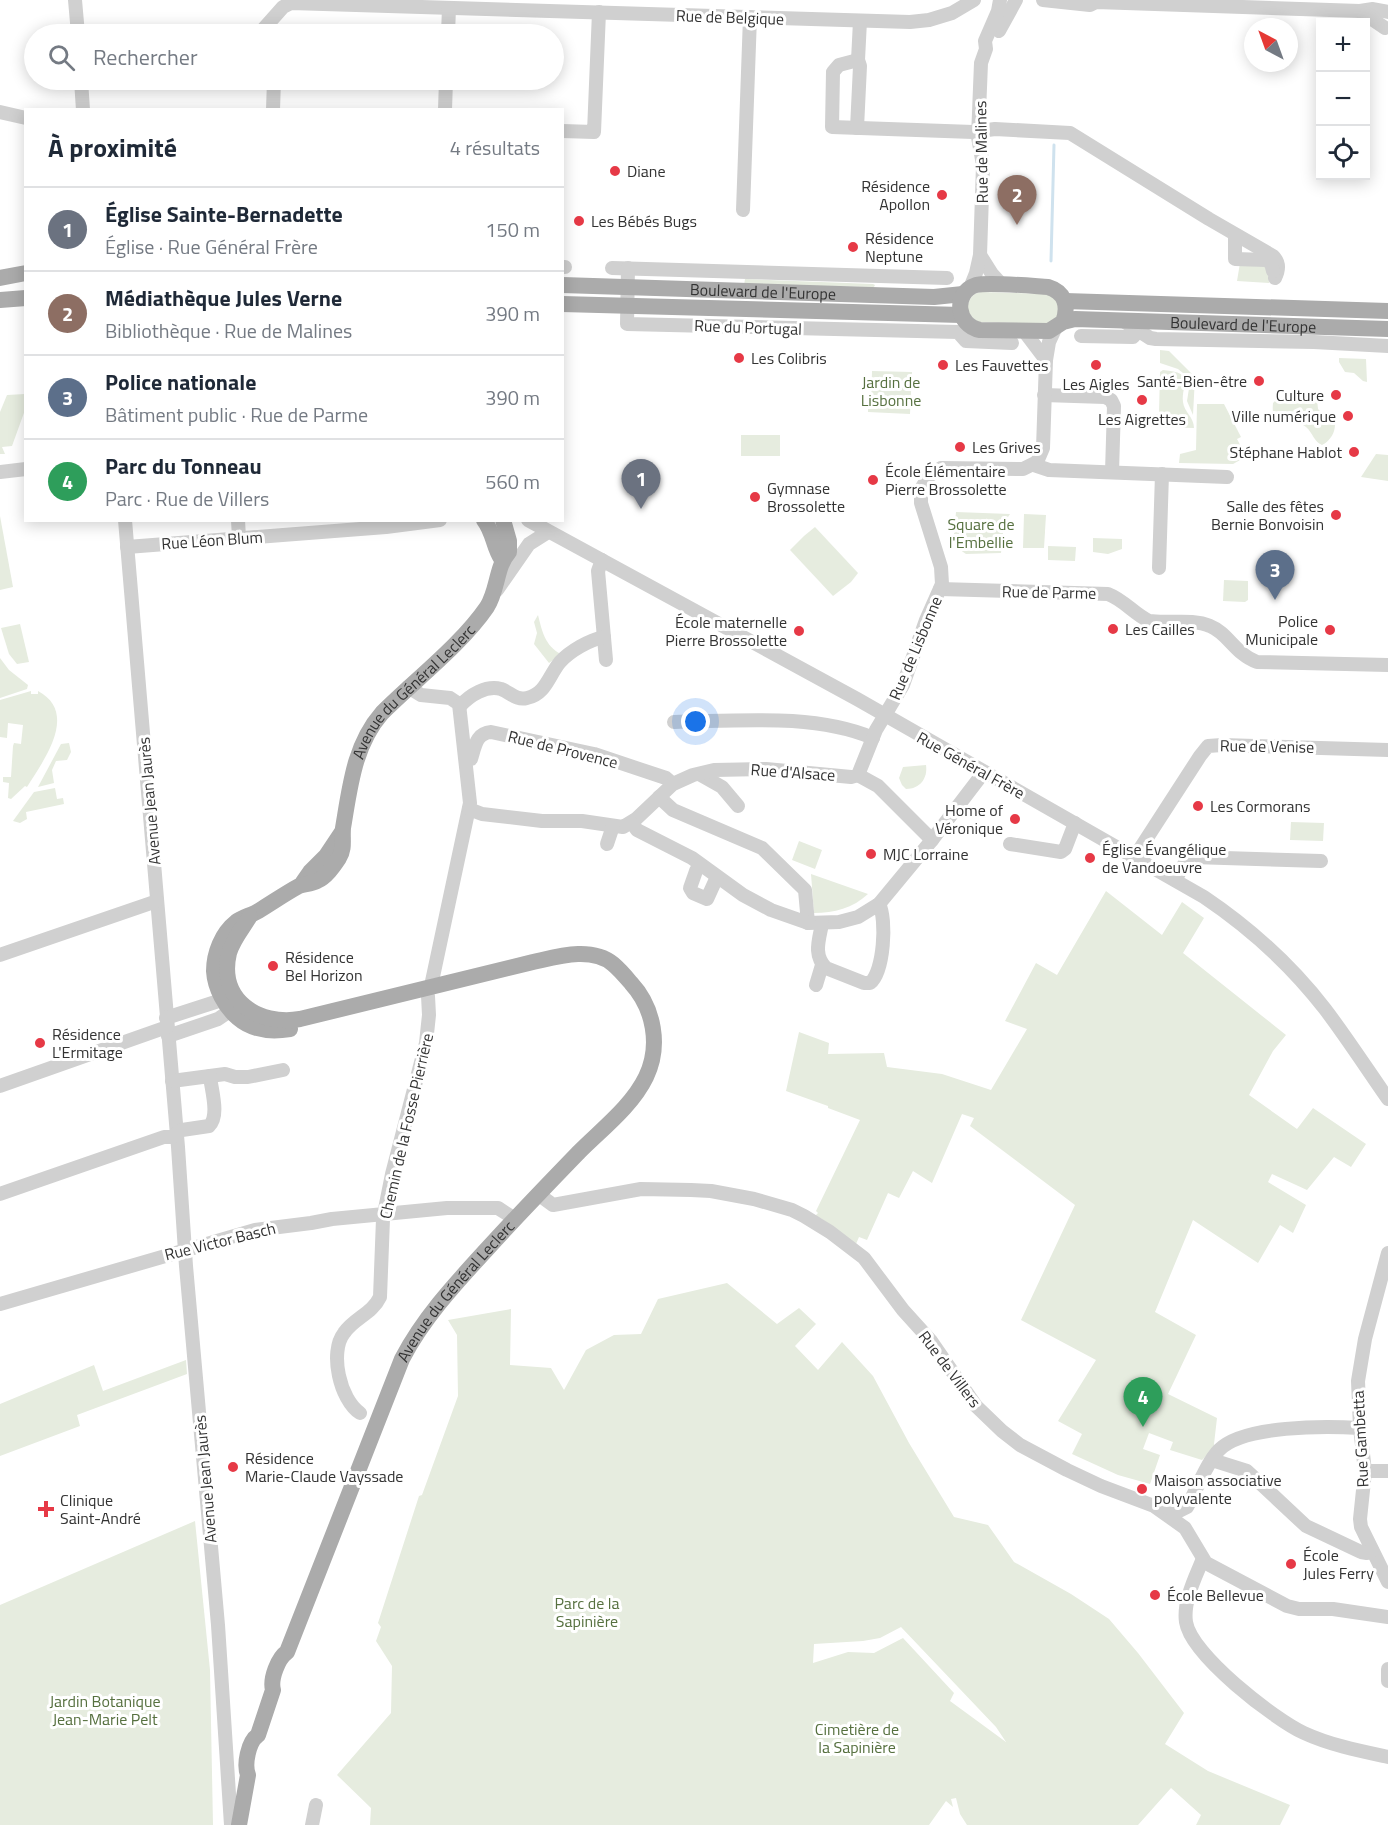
<!DOCTYPE html>
<html lang="fr">
<head>
<meta charset="utf-8">
<style>
  body { margin:0; font-family:"Titillium Web",sans-serif; background:#f2f2f3; color:#1f2937 }
  .controls { position:absolute; right:18px; top:18px; display:grid; overflow:hidden; border-radius:0px; box-shadow:0 3px 15px #0003 }
  .controls button { width:54px; height:54px; display:grid; place-items:center; padding:0; border:0; border-bottom:2px solid #e0e1e3; background:#fff; color:#1f2937; font:30px sans-serif }
  .compass { position:absolute; left:1244px; top:18px; width:54px; height:54px; border-radius:50%; background:#fff; box-shadow:0 3px 15px #0003; rotate:319deg }
  .you { position:absolute; left:696px; top:722px; width:21px; height:21px; margin:-15px; border:4px solid #fff; border-radius:50%; background:#1a73e8; box-shadow:0 0 0 9px #1a73e833 }
  .badge { display:grid; place-items:center; width:39px; height:39px; border-radius:50%; background:#e63946; color:#fff; font-size:20px; font-weight:700 }
  .pin { position:absolute; translate:-50% -50px; filter:drop-shadow(0 2px 3px #0008) }
  .pin::after { content:''; position:absolute; top:32px; width:21px; height:18px; background:inherit; clip-path:polygon(0 0,100% 0,50% 100%) }
  .list { margin:0; padding:0; list-style:none }
  h2 { display:flex; justify-content:space-between; align-items:center; height:78px; margin:0; padding:0 24px; font-size:26px }
  h2 small { font-size:20px; font-weight:400; color:#747a83 }
  .list li { display:grid; grid-template-columns:39px 1fr auto; gap:18px; align-items:center; box-sizing:border-box; height:84px; padding:0 24px; border-top:2px solid #e0e1e3 }
  .list b { display:block; font-size:22px; white-space:nowrap }
  .list p { margin:0; font-size:20px; white-space:nowrap; color:#747a83 }
  .list em { font-size:20px; font-style:normal; color:#747a83 }
  .icon { flex:none; width:33px; height:33px; fill:none; stroke:currentColor; stroke-width:2; stroke-linecap:round; stroke-linejoin:round }
  .map { position:relative; flex:none; width:1388px; height:1825px; overflow:hidden }
  .search { position:absolute; background:#fff; box-shadow:0 3px 15px #0003; left:24px; top:24px; width:540px; height:66px; display:flex; align-items:center; gap:15px; box-sizing:border-box; padding:0 21px; border-radius:33px; color:#747a83; font-size:22px }
  .panel { position:absolute; background:#fff; box-shadow:0 3px 15px #0003; left:24px; top:108px; width:540px; height:414px; border-radius:0px }
  .map>svg:first-child { display:block }
</style>
</head>
<body>
<div class="map">
<svg width="1388" height="1825" viewBox="0 0 1388 1825">
  <rect width="100%" height="100%" fill="#fff"/>
  <g fill="#e6ecdf" fill-rule="evenodd">
    <polygon points="1240,263 1265,264 1268,269 1269,283 1237,281"/>
    <polygon points="745,279 873,284 875,285 874,287 744,285"/>
    <path d="M981 292 1049 294 1059 303 1058 318 1051 324 977 322 967 311C968 302 970 294 981 292Z"/>
    <polygon points="1160,350 1169,351 1195,377 1193,415 1187,401 1190,382 1188,377 1178,369 1160,363"/>
    <polygon points="1339,358 1366,359 1367,382 1363,381 1354,373 1345,372 1339,362"/>
    <path d="M1163 370C1197 373 1181 384 1183 402 1184 412 1194 417 1194 428L1151 427V415L1159 414 1160 372Z"/>
    <polygon points="872,371 912,372 910,414 868,412 868,408 871,408"/>
    <polygon points="25,394 25,410 12,446 2,447 5,454 0,454 0,412 7,395"/>
    <path d="M1314 395 1317 399 1318 409 1323 414 1332 415C1339 425 1333 440 1322 445 1314 442 1313 433 1306 427 1294 416 1270 433 1273 403L1279 397Z"/>
    <polygon points="1197,404 1224,404 1241,437 1237,439 1248,460 1242,459 1233,464 1179,463 1180,454 1196,450"/>
    <rect x="741" y="435" width="39" height="21"/>
    <polygon points="1376,454 1388,455 1388,481 1361,477"/>
    <polygon points="956,512 1010,514 1004,523 1001,553 966,554 953,545"/>
    <polygon points="1024,514 1046,515 1044,548 1023,548"/>
    <polygon points="0,516 13,587 0,590"/>
    <polygon points="815,527 858,573 851,582 833,596 790,550 804,536"/>
    <polygon points="1093,538 1122,539 1122,549 1108,554 1093,552"/>
    <polygon points="1048,546 1076,547 1075,561 1048,560"/>
    <polygon points="1224,580 1248,581 1248,600 1245,602 1223,601"/>
    <path d="M538 615C542 631 545 646 561 654L549 663 534 644 537 633 534 622Z"/>
    <polygon points="20,624 29,662 17,664 9,654 1,628"/>
    <polygon points="0,658 9,670 28,685 27,689 0,698"/>
    <path d="M31 691V694H38V691C79 713 44 760 27 787L25 786 11 799 8 798 9 783 3 782V777H11L13 746 14 743 21 744 23 725 8 723 7 738 0 737V700Z"/>
    <polygon points="69,743 71,752 67,760 56,761 52,770 54,783 38,787 61,744"/>
    <path d="M926 765C928 778 920 789 906 789L902 785 899 778 903 767Z"/>
    <polygon points="55,788 57,799 63,798 64,804 26,812 27,819 20,823 13,821 34,792"/>
    <polygon points="1291,822 1324,823 1323,841 1290,840"/>
    <polygon points="799,841 822,850 815,869 792,860"/>
    <path d="M811 874 868 894C853 908 834 913 814 913Z"/>
    <polygon points="1106,891 1162,935 1182,902 1204,918 1183,953 1286,1035 1273,1051 1249,1095 1297,1129 1313,1108 1366,1144 1351,1167 1334,1157 1307,1190 1272,1174 1268,1182 1306,1205 1293,1233 1280,1225 1258,1263 1193,1220 1155,1312 1196,1335 1168,1394 1217,1418 1214,1444 1214,1448 1202,1460 1170,1450 1173,1442 1149,1433 1143,1449 1160,1455 1150,1484 1118,1475 1072,1454 1082,1434 1058,1421 1096,1360 1021,1320 1075,1205 970,1126 974,1118 962,1114 932,1183 913,1171 899,1198 888,1193 867,1240 859,1237 856,1244 822,1219 815,1216 818,1213 816,1211 860,1120 828,1108 828,1106 786,1091 799,1032 829,1043 828,1054 884,1053 887,1067 942,1074 991,1090 1027,1029 1005,1021 1036,963 1057,975"/>
    <path d="M727 1283 777 1324 799 1308 816 1324 795 1346 818 1370 842 1342 873 1376 909 1443 954 1517 988 1525 1014 1562 1071 1594 1109 1619 1138 1653 1184 1713 1165 1744 1208 1771 1290 1805 1280 1825H1196L1201 1815 1171 1788 1138 1825H967L960 1814 956 1798 951 1799 953 1807 946 1801 929 1825H370L371 1808 337 1775 391 1713 392 1666 376 1641 381 1627 378 1623 419 1496 422 1495 458 1396 457 1335 448 1320 511 1309 510 1365 551 1368 564 1390 586 1350 614 1335 641 1334 658 1299ZM901 1627 996 1727 1006 1742 950 1701 954 1693 903 1638 874 1653 848 1652 813 1663 814 1644 863 1641 880 1638Z"/>
    <polygon points="186,1360 187,1374 77,1415 80,1426 0,1456 0,1404 94,1365 103,1391"/>
    <polygon points="195,1521 210,1670 213,1825 0,1825 0,1605"/>
  </g>
  <g fill="none" stroke-linecap="round" stroke-linejoin="round">
    <polyline stroke="#cfe2ee" stroke-width="3" points="1051,261 1054,145"/>
    <g stroke="#d0d0d0" stroke-width="14">
      <polyline points="75,0 78,34"/>
      <polyline points="1043,0 1090,5 1096,2 1360,11 1373,9 1388,12"/>
      <polyline points="1360,11 1385,28"/>
      <polyline points="999,31 1016,0"/>
      <polyline points="78,34 104,32 158,34"/>
      <polyline points="259,34 283,7 291,3 910,22 929,20 952,13 974,0"/>
      <polyline points="448,34 449,8"/>
      <path d="M858 60 839 65 833 72 832 127 973 132 995 129 1070 133 1209 219 1273 256C1280 263 1279 270 1275 278"/>
      <polyline points="81,80 83,110"/>
      <polyline points="273,110 274,80"/>
      <polyline points="445,110 446,80"/>
      <polyline points="0,112 26,118"/>
      <polyline points="857,128 860,66 858,60 860,21"/>
      <polyline points="562,131 594,132 599,12"/>
      <polyline points="743,210 750,17"/>
      <polyline points="1235,235 1235,259 1266,260 1271,263 1273,271"/>
      <polyline points="980,255 992,274 1002,285"/>
      <polyline points="562,267 565,267"/>
      <polyline points="612,268 947,278"/>
      <polyline points="628,268 627,324 958,332 966,341 1012,343"/>
      <polyline points="970,288 976,273 980,255 983,165 978,137 981,63 986,49 985,41 998,11 1000,0"/>
      <polyline points="1122,320 1150,338 1156,339 1314,342 1388,346"/>
      <polyline points="1024,331 1046,360"/>
      <polyline points="1081,336 1133,337 1138,331"/>
      <polyline points="1044,395 1105,397 1111,400 1114,406 1112,472"/>
      <polyline points="1034,465 1049,470 1227,477"/>
      <polyline points="0,472 26,469"/>
      <polyline points="125,520 178,1147 186,1266 218,1625 231,1825"/>
      <polyline points="238,520 239,538"/>
      <path d="M528 520 857 699 1204 897C1250 928 1291 965 1325 1009 1347 1038 1367 1069 1388 1099"/>
      <polyline points="127,547 386,527 440,520"/>
      <polyline points="602,560 598,571 606,660"/>
      <polyline points="1159,568 1162,474"/>
      <path d="M940 589 1108 594C1124 600 1134 614 1149 621 1168 624 1192 618 1210 626 1228 633 1235 654 1257 662L1388 665"/>
      <polyline points="497,590 529,544 548,532"/>
      <polyline points="408,687 421,695 450,698 459,704 470,803 431,986"/>
      <path d="M460 706C470 695 486 685 501 689 510 692 516 701 527 698 546 694 549 675 560 662 570 651 589 640 604 637"/>
      <path d="M674 722C737 721 814 713 873 738"/>
      <path d="M466 760 471 759C475 747 476 733 491 732L594 754 666 778 673 784"/>
      <polyline points="699,774 722,787 738,806"/>
      <polyline points="858,775 878,786 932,840"/>
      <polyline points="659,797 673,810 762,848 805,890 808,923"/>
      <polyline points="469,809 482,814 542,821 582,821 623,827 636,819 673,784 693,775 714,770 766,769 851,777 858,775 876,730 903,685 926,620 942,584 941,567 921,503 921,489 929,476 941,468 1023,469 1037,462 1043,448 1046,360 1049,342 1055,329"/>
      <polyline points="632,823 637,830 692,858 743,895 771,910 808,923 839,922 858,917 879,904 932,840 984,772"/>
      <polyline points="607,844 613,826"/>
      <polyline points="1010,844 1061,852 1065,849 1075,823"/>
      <polyline points="1134,858 1200,756 1208,746 1222,745 1388,750"/>
      <polyline points="700,865 696,871 690,888 693,893 707,899 717,877"/>
      <polyline points="1175,880 1186,861 1193,857 1321,861"/>
      <path d="M822 924C819 940 813 955 826 968L864 983H870C884 972 887 919 879 904"/>
      <polyline points="0,955 157,901"/>
      <polyline points="816,985 822,965"/>
      <polyline points="166,1018 231,997"/>
      <polyline points="168,1036 218,1019 237,1006"/>
      <polyline points="172,1081 225,1074 235,1077 248,1077 283,1070"/>
      <polyline points="0,1086 167,1027"/>
      <path d="M0 1194 164 1137H172L182 1130 209 1126C220 1116 211 1089 210 1076"/>
      <polyline points="538,1194 553,1205 641,1189 691,1190 711,1191 754,1199 792,1210 804,1216 830,1232 864,1258 903,1310 931,1341 976,1406 1002,1431 1020,1445 1067,1470 1101,1486 1154,1506 1185,1528 1206,1563 1287,1606 1299,1609 1333,1609 1388,1617"/>
      <polyline points="1388,1253 1365,1339 1358,1381 1360,1428 1365,1471 1360,1519 1361,1527 1388,1582"/>
      <polyline points="0,1304 255,1230 311,1223 332,1219 447,1208 498,1208 515,1219"/>
      <path d="M360 1413C340 1400 329 1352 344 1333 354 1318 372 1314 380 1297L383 1219 392 1174 426 1043 429 1015 428 996"/>
      <polyline points="1212,1460 1247,1471 1306,1526 1361,1552 1367,1553 1372,1550"/>
      <polyline points="1365,1471 1388,1471"/>
      <path d="M1159 1505 1179 1511 1187 1507C1196 1491 1207 1462 1219 1450 1243 1425 1326 1426 1360 1428"/>
      <path d="M1202 1561C1195 1578 1183 1602 1186 1622 1191 1655 1274 1719 1304 1733 1330 1745 1360 1751 1388 1757"/>
      <polyline points="1388,1669 1388,1681"/>
      <polyline points="312,1825 316,1805"/>
    </g>
    <g stroke="#ababab" stroke-width="16">
      <polyline points="0,278 26,273"/>
      <path id="s1" d="M562 285 934 297 963 294"/>
      <polyline points="0,300 26,298"/>
      <polyline points="1065,301 1388,311"/>
      <polyline points="562,304 961,315"/>
      <path id="s2" d="M1063 322C1069 306 1065 292 1048 287 1032 286 988 282 976 285 952 293 957 326 980 330L1049 331 1063 322 1075 319 1388 329"/>
      <path d="M484 520C494 533 493 547 502 560"/>
      <polyline points="303,882 310,872 326,856 342,832"/>
      <path id="s3" d="M290 1029C272 1032 253 1031 238 1018 225 1007 215 988 214 971 214 953 222 933 236 922 242 917 253 915 260 910 273 902 286 893 299 886 305 884 311 884 317 881 326 877 333 867 339 858 345 848 342 840 343 828 350 787 354 745 382 713 415 680 461 645 487 607 498 590 496 566 509 552V541L503 520"/>
      <path id="s4" d="M239 1825 248 1775C244 1765 248 1742 258 1735L273 1690C270 1679 278 1658 287 1652L402 1359C424 1317 456 1283 488 1248 518 1215 549 1183 579 1152 602 1129 632 1106 646 1077 661 1046 654 1008 631 983 626 977 619 969 613 964 591 946 556 957 533 962L300 1019C258 1026 218 1000 229 953 233 939 243 928 250 916"/>
    </g>
  </g>
  <g fill="#e63946" stroke="#fff" stroke-width="2">
    <circle cx="615" cy="171" r="6"/>
    <circle cx="942" cy="195" r="6"/>
    <circle cx="579" cy="221" r="6"/>
    <circle cx="853" cy="247" r="6"/>
    <circle cx="739" cy="358" r="6"/>
    <circle cx="943" cy="365" r="6"/>
    <circle cx="1096" cy="365" r="6"/>
    <circle cx="1259" cy="381" r="6"/>
    <circle cx="1336" cy="395" r="6"/>
    <circle cx="1142" cy="400" r="6"/>
    <circle cx="1348" cy="416" r="6"/>
    <circle cx="960" cy="447" r="6"/>
    <circle cx="1354" cy="452" r="6"/>
    <circle cx="873" cy="480" r="6"/>
    <circle cx="755" cy="497" r="6"/>
    <circle cx="1336" cy="515" r="6"/>
    <circle cx="1113" cy="629" r="6"/>
    <circle cx="1330" cy="630" r="6"/>
    <circle cx="799" cy="631" r="6"/>
    <circle cx="1198" cy="806" r="6"/>
    <circle cx="1015" cy="819" r="6"/>
    <circle cx="871" cy="854" r="6"/>
    <circle cx="1090" cy="858" r="6"/>
    <circle cx="273" cy="966" r="6"/>
    <circle cx="40" cy="1043" r="6"/>
    <circle cx="233" cy="1467" r="6"/>
    <circle cx="1142" cy="1489" r="6"/>
    <path d="M43 1500h6v6h6v6h-6v6h-6v-6h-6v-6h6z"/>
    <circle cx="1291" cy="1564" r="6"/>
    <circle cx="1155" cy="1595" r="6"/>
  </g>
  <g text-anchor="middle" stroke-width="6" stroke-linejoin="round" paint-order="stroke">
    <g font-size="16" fill="#333" stroke="#fff">
      <text transform="translate(730 17) rotate(2)" y="6">Rue de Belgique</text>
      <text transform="translate(981 152) rotate(-91)" y="6">Rue de Malines</text>
      <text dy="6" stroke="none"><textPath href="#s1" startOffset="201">Boulevard de l'Europe</textPath></text>
      <text dy="6" stroke="none"><textPath href="#s2" startOffset="444">Boulevard de l'Europe</textPath></text>
      <text transform="translate(748 327) rotate(2)" y="6">Rue du Portugal</text>
      <text transform="translate(212 540) rotate(-4)" y="6">Rue Léon Blum</text>
      <text transform="translate(1049 592) rotate(1)" y="6">Rue de Parme</text>
      <text transform="translate(915 648) rotate(-67)" y="6">Rue de Lisbonne</text>
      <text dy="6" stroke="none"><textPath href="#s3" startOffset="478">Avenue du Général Leclerc</textPath></text>
      <text transform="translate(1267 746) rotate(1)" y="6">Rue de Venise</text>
      <text transform="translate(563 749) rotate(14)" y="6">Rue de Provence</text>
      <text transform="translate(971 765) rotate(29)" y="6">Rue Général Frère</text>
      <text transform="translate(793 772) rotate(4)" y="6">Rue d'Alsace</text>
      <text transform="translate(149 801) rotate(-95)" y="6">Avenue Jean Jaurès</text>
      <text transform="translate(406 1126) rotate(-77)" y="6">Chemin de la Fosse Pierrière</text>
      <text transform="translate(220 1241) rotate(-14)" y="6">Rue Victor Basch</text>
      <text dy="6" stroke="none"><textPath href="#s4" startOffset="585">Avenue du Général Leclerc</textPath></text>
      <text transform="translate(950 1369) rotate(53)" y="6">Rue de Villers</text>
      <text transform="translate(1360 1439) rotate(-93)" y="6">Rue Gambetta</text>
      <text transform="translate(205 1479) rotate(-95)" y="6">Avenue Jean Jaurès</text>
    </g>
    <g font-size="16" fill="#333" stroke="#fff" text-anchor="start">
      <text x="627" y="177">Diane</text>
      <text x="930" y="192" text-anchor="end">Résidence<tspan x="930" dy="18">Apollon</tspan></text>
      <text x="591" y="227">Les Bébés Bugs</text>
      <text x="865" y="244">Résidence<tspan x="865" dy="18">Neptune</tspan></text>
      <text x="751" y="364">Les Colibris</text>
      <text x="955" y="371">Les Fauvettes</text>
      <text x="1247" y="387" text-anchor="end">Santé-Bien-être</text>
      <text x="1096" y="390" text-anchor="middle">Les Aigles</text>
      <text x="1324" y="401" text-anchor="end">Culture</text>
      <text x="1336" y="422" text-anchor="end">Ville numérique</text>
      <text x="1142" y="425" text-anchor="middle">Les Aigrettes</text>
      <text x="972" y="453">Les Grives</text>
      <text x="1342" y="458" text-anchor="end">Stéphane Hablot</text>
      <text x="885" y="477">École Élémentaire<tspan x="885" dy="18">Pierre Brossolette</tspan></text>
      <text x="767" y="494">Gymnase<tspan x="767" dy="18">Brossolette</tspan></text>
      <text x="1324" y="512" text-anchor="end">Salle des fêtes<tspan x="1324" dy="18">Bernie Bonvoisin</tspan></text>
      <text x="1318" y="627" text-anchor="end">Police<tspan x="1318" dy="18">Municipale</tspan></text>
      <text x="787" y="628" text-anchor="end">École maternelle<tspan x="787" dy="18">Pierre Brossolette</tspan></text>
      <text x="1125" y="635">Les Cailles</text>
      <text x="1210" y="812">Les Cormorans</text>
      <text x="1003" y="816" text-anchor="end">Home of<tspan x="1003" dy="18">Véronique</tspan></text>
      <text x="1102" y="855">Église Évangélique<tspan x="1102" dy="18">de Vandoeuvre</tspan></text>
      <text x="883" y="860">MJC Lorraine</text>
      <text x="285" y="963">Résidence<tspan x="285" dy="18">Bel Horizon</tspan></text>
      <text x="52" y="1040">Résidence<tspan x="52" dy="18">L'Ermitage</tspan></text>
      <text x="245" y="1464">Résidence<tspan x="245" dy="18">Marie-Claude Vayssade</tspan></text>
      <text x="1154" y="1486">Maison associative<tspan x="1154" dy="18">polyvalente</tspan></text>
      <text x="60" y="1506">Clinique<tspan x="60" dy="18">Saint-André</tspan></text>
      <text x="1303" y="1561">École<tspan x="1303" dy="18">Jules Ferry</tspan></text>
      <text x="1167" y="1601">École Bellevue</text>
    </g>
    <g font-size="16" fill="#56703f" stroke="#fff">
      <text x="891" y="388">Jardin de<tspan x="891" dy="18">Lisbonne</tspan></text>
      <text x="981" y="530">Square de<tspan x="981" dy="18">l'Embellie</tspan></text>
      <text x="587" y="1609">Parc de la<tspan x="587" dy="18">Sapinière</tspan></text>
      <text x="105" y="1707">Jardin Botanique<tspan x="105" dy="18">Jean-Marie Pelt</tspan></text>
      <text x="857" y="1735">Cimetière de<tspan x="857" dy="18">la Sapinière</tspan></text>
    </g>
  </g>
</svg>
<div class="controls">
<button>+</button>
<button>−</button>
<button><svg class="icon" aria-label="locate" viewBox="0 0 24 24"><circle cx="12" cy="12" r="6"/><path d="M12 2v4M12 18v4M2 12h4M18 12h4"/></svg></button>
</div>
<svg class="compass" viewBox="-18 -18 36 36"><path d="M0-13l5 13h-10z" fill="#e53935"/><path d="M0 13l5-13h-10z" fill="#747a83"/></svg>
<div class="you"></div>
<div class="pin badge" style="left:641px;top:509px;background:#6b7280">1</div>
<div class="pin badge" style="left:1017px;top:225px;background:#8d6e63">2</div>
<div class="pin badge" style="left:1275px;top:600px;background:#5c6f8a">3</div>
<div class="pin badge" style="left:1143px;top:1427px;background:#2e9e5b">4</div>
<div class="search"><svg class="icon" aria-label="search" viewBox="0 0 24 24"><circle cx="10" cy="10" r="6"/><path d="M15 15l6 6"/></svg>Rechercher</div>
<section class="panel">
<h2>À proximité<small>4 résultats</small></h2>
<ul class="list">
<li><span class="badge" style="background:#6b7280">1</span><div><b>Église Sainte-Bernadette</b><p>Église · Rue Général Frère</p></div><em>150 m</em></li>
<li><span class="badge" style="background:#8d6e63">2</span><div><b>Médiathèque Jules Verne</b><p>Bibliothèque · Rue de Malines</p></div><em>390 m</em></li>
<li><span class="badge" style="background:#5c6f8a">3</span><div><b>Police nationale</b><p>Bâtiment public · Rue de Parme</p></div><em>390 m</em></li>
<li><span class="badge" style="background:#2e9e5b">4</span><div><b>Parc du Tonneau</b><p>Parc · Rue de Villers</p></div><em>560 m</em></li>
</ul>
</section>
</div>
</body>
</html>
